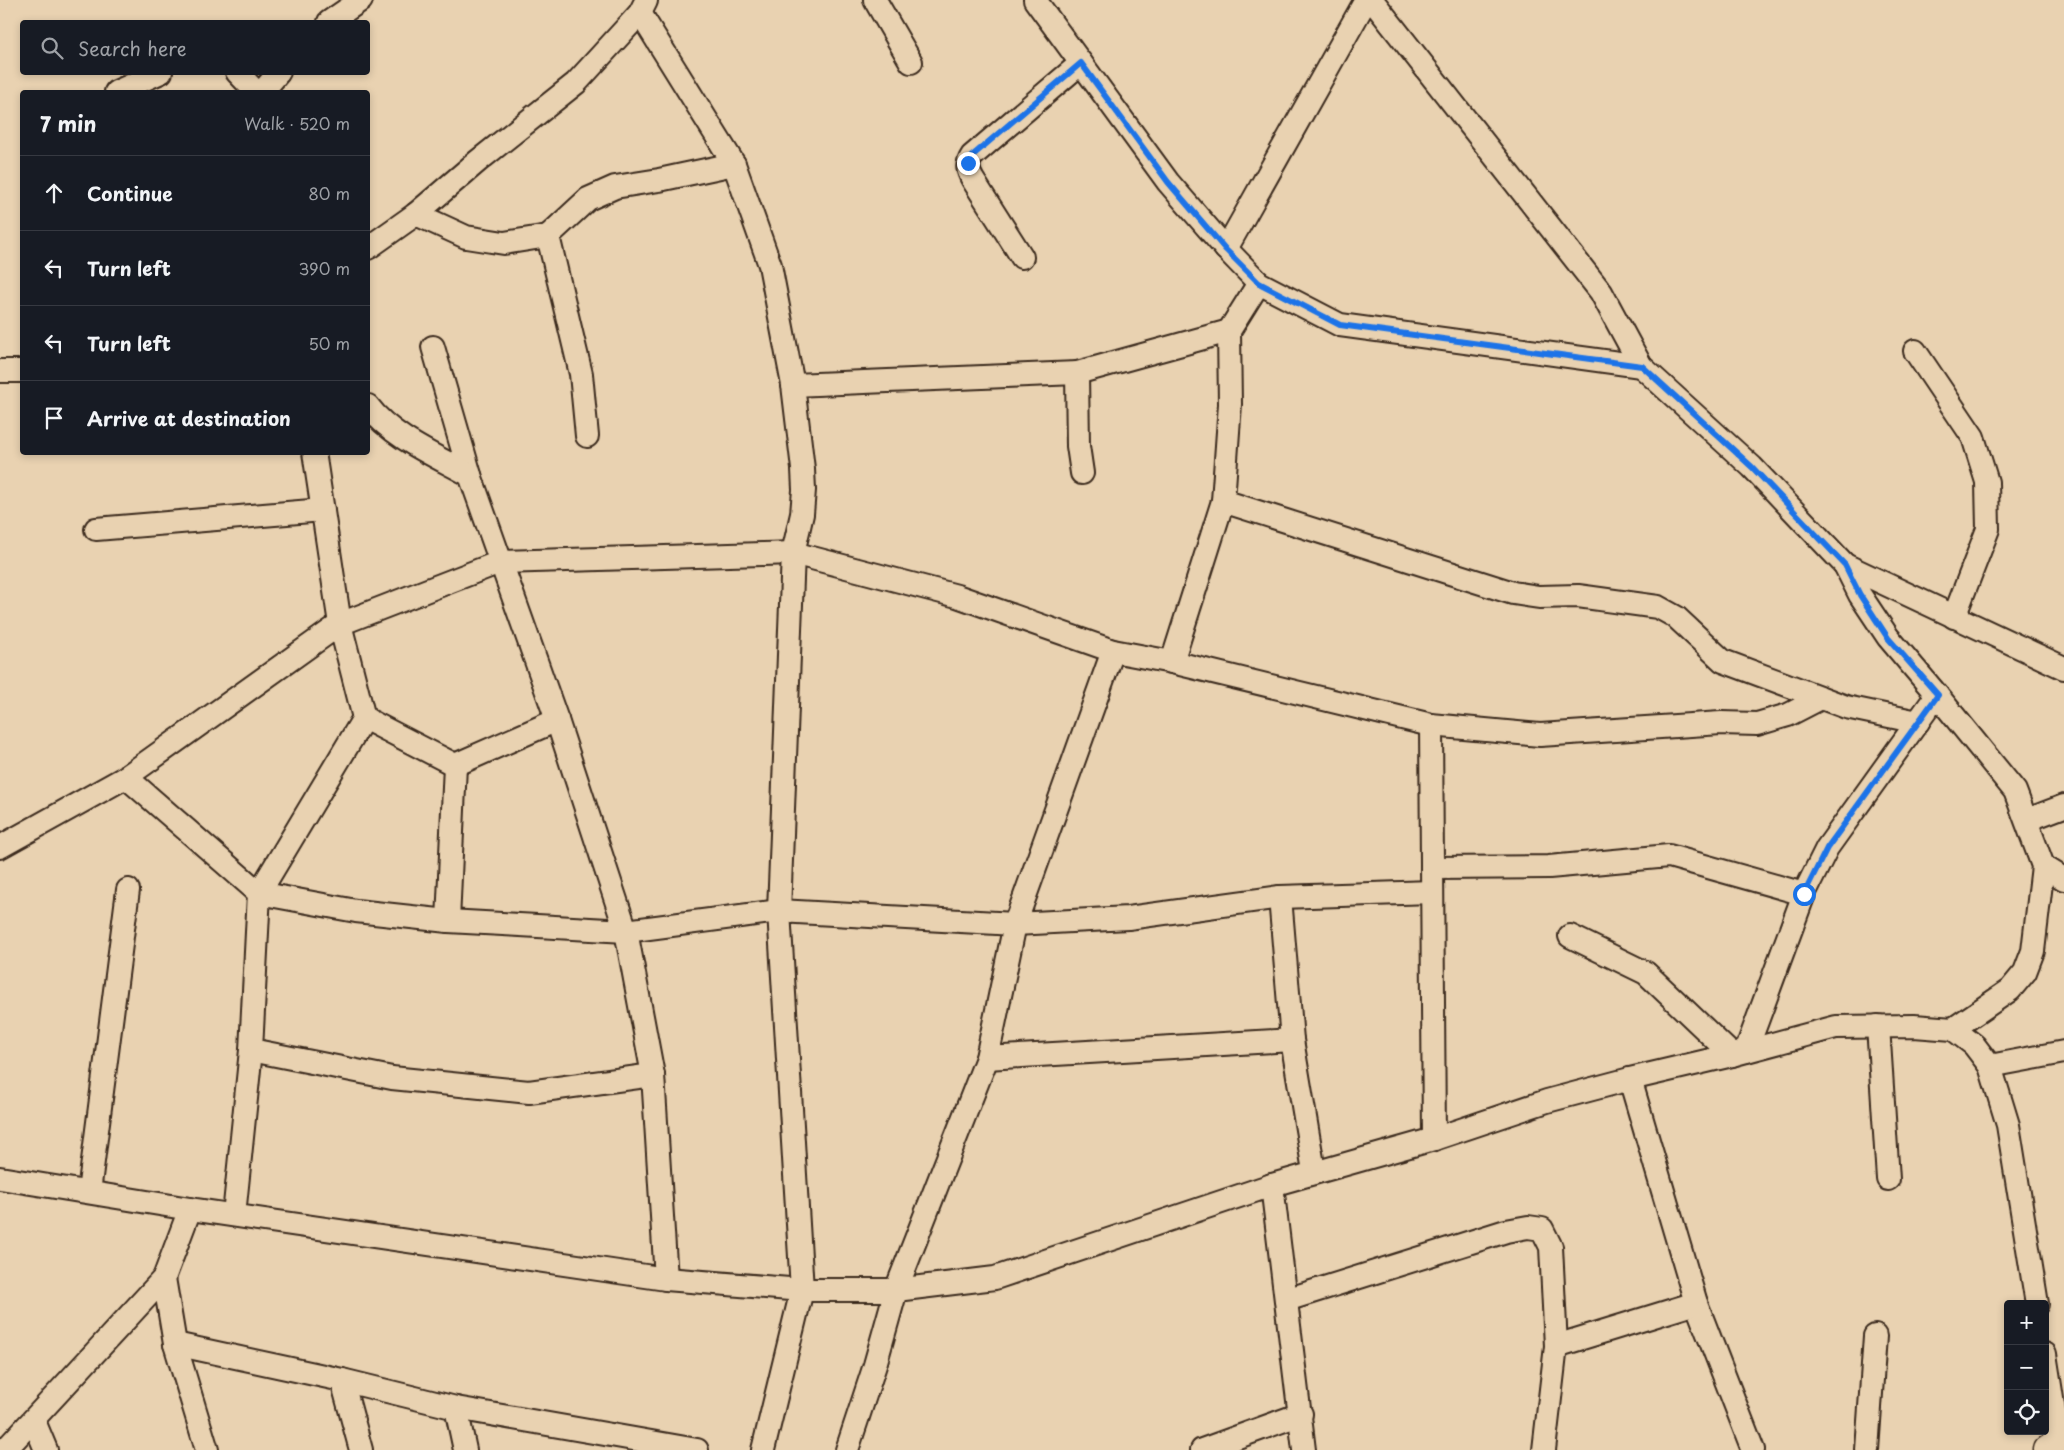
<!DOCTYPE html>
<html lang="en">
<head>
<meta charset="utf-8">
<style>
  body { margin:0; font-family:"Playpen Sans",sans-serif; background:#242831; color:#f1f3f6 }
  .controls { position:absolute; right:15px; bottom:15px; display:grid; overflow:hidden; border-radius:5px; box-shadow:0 2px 8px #0003 }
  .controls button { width:45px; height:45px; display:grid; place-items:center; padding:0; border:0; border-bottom:1px solid #363941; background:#171b24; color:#f1f3f6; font:25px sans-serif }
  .stop { position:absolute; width:15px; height:15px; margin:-11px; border:4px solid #1a73e8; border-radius:50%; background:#fff }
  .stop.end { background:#1a73e8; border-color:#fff; box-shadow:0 1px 5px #0008 }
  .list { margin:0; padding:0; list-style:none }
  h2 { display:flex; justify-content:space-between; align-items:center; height:65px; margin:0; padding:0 20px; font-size:21px }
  h2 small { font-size:16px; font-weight:400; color:#9ea1a6 }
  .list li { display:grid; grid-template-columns:32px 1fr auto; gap:15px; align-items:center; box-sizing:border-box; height:75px; padding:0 20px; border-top:1px solid #363941 }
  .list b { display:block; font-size:19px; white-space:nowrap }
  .list em { font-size:16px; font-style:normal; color:#9ea1a6 }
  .icon { flex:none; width:28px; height:28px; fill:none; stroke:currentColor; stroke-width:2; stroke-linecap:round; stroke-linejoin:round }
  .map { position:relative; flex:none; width:2064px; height:1450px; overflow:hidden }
  .search { position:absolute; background:#171b24; box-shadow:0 2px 8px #0003; left:20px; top:20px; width:350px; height:55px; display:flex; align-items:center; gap:12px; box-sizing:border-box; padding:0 18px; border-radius:5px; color:#9ea1a6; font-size:19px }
  .panel { position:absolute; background:#171b24; box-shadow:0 2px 8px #0003; left:20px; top:90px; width:350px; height:365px; border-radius:5px }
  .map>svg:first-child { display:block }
</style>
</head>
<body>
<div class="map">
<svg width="2064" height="1450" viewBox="0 0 2064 1450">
  <rect width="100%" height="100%" fill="#e9d2b1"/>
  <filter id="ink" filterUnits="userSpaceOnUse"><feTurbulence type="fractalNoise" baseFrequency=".02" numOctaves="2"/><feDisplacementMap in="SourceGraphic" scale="10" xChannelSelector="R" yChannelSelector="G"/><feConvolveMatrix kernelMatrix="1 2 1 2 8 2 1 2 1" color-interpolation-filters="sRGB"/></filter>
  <g filter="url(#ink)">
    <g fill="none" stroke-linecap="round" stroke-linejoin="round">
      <g stroke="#3b2a1e" stroke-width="26">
        <g id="minor">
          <polyline points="875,0 911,62"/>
          <polyline points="1035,0 1168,182 1226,249 1259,283 1340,325 1641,366"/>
          <polyline points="1372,0 1601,292 1641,366 1752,467 1845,565 1860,595 1888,637 1937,695 2015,791 2043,866 2033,951 2025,972 2010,990 1953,1029"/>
          <polyline points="640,13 734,164 770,265 793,385 803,469 804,490 802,514 793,553 779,911 802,1290 763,1450"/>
          <polyline points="329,22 361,0"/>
          <polyline points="237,72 256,92"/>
          <polyline points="116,92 161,72"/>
          <polyline points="262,92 279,72"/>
          <polyline points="416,214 466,237 504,243 548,236"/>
          <polyline points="368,248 416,214 478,161 576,83 640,13 646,1"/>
          <polyline points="1226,249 1366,0"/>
          <path d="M1022 257 973 180C968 171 966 165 972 156L1081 63"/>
          <polyline points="433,347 470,475"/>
          <polyline points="1915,351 1973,437 1987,482 1988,529 1954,617"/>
          <polyline points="0,371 22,371"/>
          <polyline points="1077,373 1078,446 1082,473"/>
          <polyline points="793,385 1077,373 1229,331"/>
          <path d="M368 406C391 437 436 456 470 475L557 720 626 931 653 1075 666 1279"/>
          <polyline points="587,436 581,374 548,236 588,199 615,187 659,180 734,164"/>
          <polyline points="1223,501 1513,593 1539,597 1578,596 1658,607 1676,617 1723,661 1846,707 1918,722"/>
          <polyline points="96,529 323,510"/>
          <polyline points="1845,565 2064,668"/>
          <polyline points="1172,662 1223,501 1230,404 1229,331 1259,283"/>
          <polyline points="364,718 455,765"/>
          <polyline points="1431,725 1434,1139"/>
          <polyline points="455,765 557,720"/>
          <polyline points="126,777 259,893 356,911 448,921 626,931 779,911 1015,924 1128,918 1280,897 1432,892"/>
          <polyline points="2027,820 2064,806"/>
          <polyline points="0,847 126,777 340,624 500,562 793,553 957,596 1113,651 1172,662 1431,725 1540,735 1721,723 1757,724 1788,715 1821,698"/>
          <polyline points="2043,866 2064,879"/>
          <polyline points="1432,868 1549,867 1669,856 1804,894"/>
          <polyline points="1280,897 1292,1040 1314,1171"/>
          <polyline points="448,921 455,765"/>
          <polyline points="1570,936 1646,973 1732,1055"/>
          <polyline points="1878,1026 1888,1179"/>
          <polyline points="251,1050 392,1078 529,1092 653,1075"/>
          <polyline points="1746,1051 1804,894 1827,848 1937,695"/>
          <polyline points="987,1058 1292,1040"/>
          <polyline points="1990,1066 2064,1052"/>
          <polyline points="1630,1079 1696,1303 1753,1450"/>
          <polyline points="0,1178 190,1209 666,1279 802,1290 896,1290 995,1278 1272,1185 1434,1139 1547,1101 1630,1079 1732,1055 1836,1027 1914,1026 1953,1029 1974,1045 1990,1066 2008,1125 2037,1304"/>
          <polyline points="1272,1185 1304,1450"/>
          <polyline points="89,1192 128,890"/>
          <polyline points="234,1215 251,1050 259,893 364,718 340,624 314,452"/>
          <polyline points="164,1278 175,1344 207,1450"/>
          <polyline points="1286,1300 1506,1231 1528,1227 1542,1229 1551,1247 1556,1346 1544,1450"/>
          <polyline points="175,1344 342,1380 456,1408 697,1450"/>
          <polyline points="1556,1346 1696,1303"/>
          <polyline points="2045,1354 2060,1450"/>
          <polyline points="342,1380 361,1450"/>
          <polyline points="456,1408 465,1450"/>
          <polyline points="34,1421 46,1450"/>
          <polyline points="5,1450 164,1278 190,1209"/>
          <polyline points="847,1450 875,1365 896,1290 987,1058 1015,924 1113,651"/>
          <polyline points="1202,1450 1301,1414"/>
          <polyline points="1867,1450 1875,1336"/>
        </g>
      </g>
      <g stroke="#3b2a1e" stroke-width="31">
        <polyline id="trunk" points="2048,1450 2064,1439"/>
      </g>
      <use href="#minor" stroke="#e9d2b1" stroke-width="22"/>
      <use href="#trunk" stroke="#e9d2b1" stroke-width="28"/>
    </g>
  </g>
  <g fill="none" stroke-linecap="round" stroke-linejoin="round" filter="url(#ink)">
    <polyline stroke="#1a73e8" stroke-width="6" points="968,163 972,156 1081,63 1168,182 1226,250 1259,283 1340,325 1642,366 1752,467 1845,565 1860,595 1888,638 1938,695 1827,848 1804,894"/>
  </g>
</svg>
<div class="controls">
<button>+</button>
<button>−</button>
<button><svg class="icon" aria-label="locate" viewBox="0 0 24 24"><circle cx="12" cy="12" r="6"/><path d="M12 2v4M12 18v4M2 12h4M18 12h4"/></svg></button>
</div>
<div class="stop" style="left:1804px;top:894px"></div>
<div class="stop end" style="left:968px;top:163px"></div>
<div class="search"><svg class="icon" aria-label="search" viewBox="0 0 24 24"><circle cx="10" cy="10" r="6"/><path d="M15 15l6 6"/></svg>Search here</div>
<section class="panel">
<h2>7 min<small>Walk · 520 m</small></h2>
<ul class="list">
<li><svg class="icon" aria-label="ahead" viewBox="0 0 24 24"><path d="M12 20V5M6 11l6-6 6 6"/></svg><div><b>Continue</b></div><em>80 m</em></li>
<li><svg class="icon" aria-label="left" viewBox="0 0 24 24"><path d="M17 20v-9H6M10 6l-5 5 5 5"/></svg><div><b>Turn left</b></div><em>390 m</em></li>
<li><svg class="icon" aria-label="left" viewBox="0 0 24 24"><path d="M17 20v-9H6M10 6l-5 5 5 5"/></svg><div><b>Turn left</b></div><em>50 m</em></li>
<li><svg class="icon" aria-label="arrive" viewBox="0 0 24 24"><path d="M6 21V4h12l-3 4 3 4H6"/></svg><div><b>Arrive at destination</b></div></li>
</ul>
</section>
</div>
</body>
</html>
